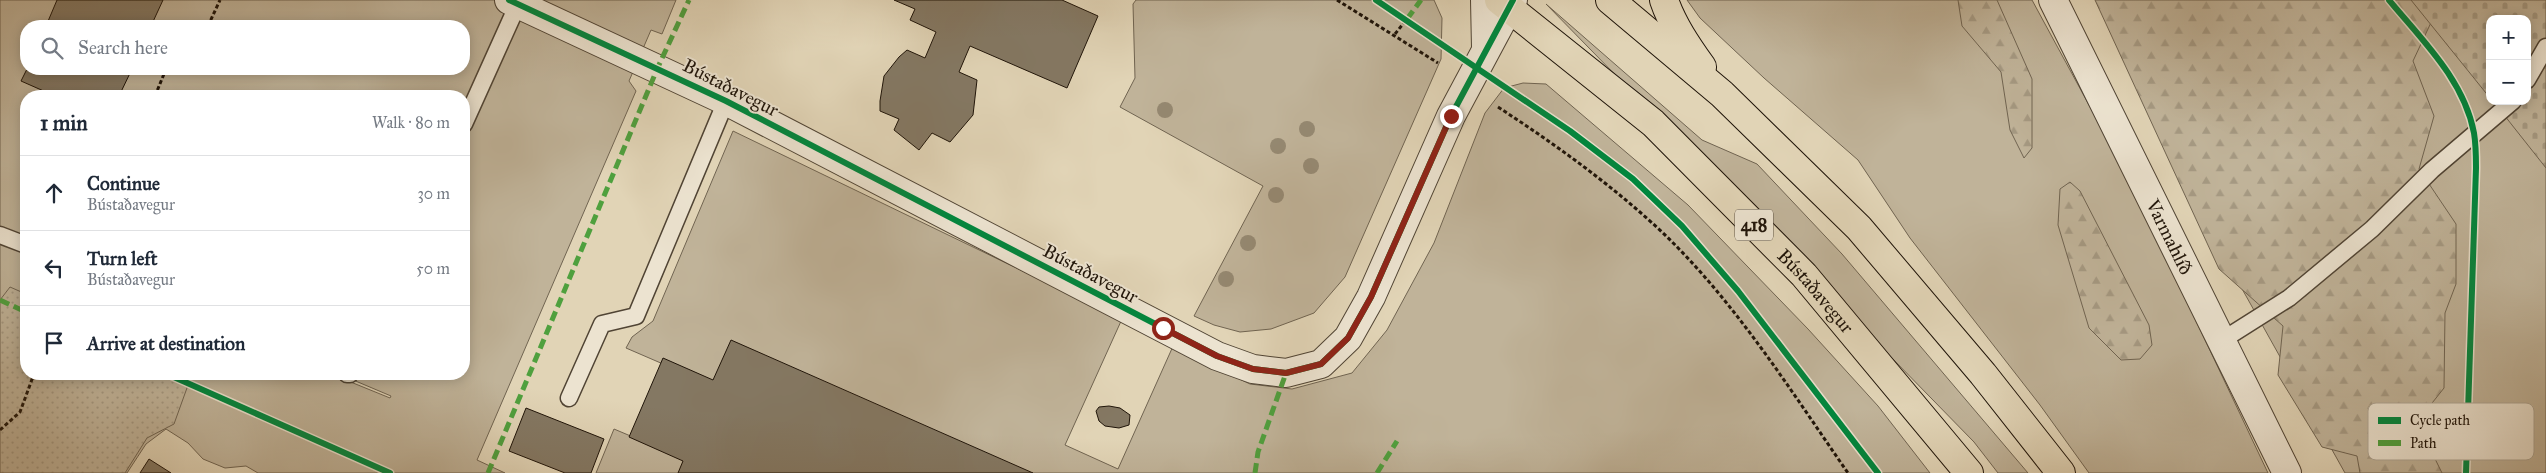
<!DOCTYPE html>
<html lang="en">
<head>
<meta charset="utf-8">
<style>
  body { margin:0; font-family:"IM FELL Great Primer",serif; background:#f6f6f7; color:#1f2937 }
  .controls { position:absolute; right:15px; top:15px; display:grid; overflow:hidden; border-radius:10px; box-shadow:0 2px 12px #0003 }
  .controls button { width:45px; height:45px; display:grid; place-items:center; padding:0; border:0; border-bottom:1px solid #e0e1e3; background:#fff; color:#1f2937; font:25px sans-serif }
  .stop { position:absolute; width:15px; height:15px; margin:-11px; border:4px solid #8f2418; border-radius:50%; background:#fff }
  .stop.end { background:#8f2418; border-color:#fff; box-shadow:0 1px 5px #0008 }
  .list { margin:0; padding:0; list-style:none }
  h2 { display:flex; justify-content:space-between; align-items:center; height:65px; margin:0; padding:0 20px; font-size:21px }
  h2 small { font-size:16px; font-weight:400; color:#747a83 }
  .list li { display:grid; grid-template-columns:32px 1fr auto; gap:15px; align-items:center; box-sizing:border-box; height:75px; padding:0 20px; border-top:1px solid #e0e1e3 }
  .list b { display:block; font-size:19px; white-space:nowrap }
  .list p { margin:0; font-size:16px; white-space:nowrap; color:#747a83 }
  .list em { font-size:16px; font-style:normal; color:#747a83 }
  .icon { flex:none; width:28px; height:28px; fill:none; stroke:currentColor; stroke-width:2; stroke-linecap:round; stroke-linejoin:round }
  .map { position:relative; flex:none; width:2546px; height:473px; overflow:hidden }
  .search { position:absolute; background:#fff; box-shadow:0 2px 12px #0003; left:20px; top:20px; width:450px; height:55px; display:flex; align-items:center; gap:12px; box-sizing:border-box; padding:0 18px; border-radius:20px; color:#747a83; font-size:19px }
  .panel { position:absolute; background:#fff; box-shadow:0 2px 12px #0003; left:20px; top:90px; width:450px; height:290px; border-radius:20px }
  .map>svg:first-child { display:block }
</style>
</head>
<body>
<div class="map">
<svg width="2546" height="473" viewBox="0 0 2546 473">
  <defs>
    <pattern id="forest-firs" width="22" height="20" patternUnits="userSpaceOnUse" patternTransform="scale(1.25)"><rect width="22" height="20" fill="#c0b399"/><path d="M5 1l3.5 6h-7zM16 11l3.5 6h-7z" fill="#a59982"/></pattern>
    <pattern id="cemetery-stones" width="16" height="16" patternUnits="userSpaceOnUse" patternTransform="scale(1.25)"><rect width="16" height="16" fill="#c0b399"/><path d="M2 7V4a2 2 0 0 1 4 0v3zM10 15v-3a2 2 0 0 1 4 0v3z" fill="#a59982"/></pattern>
    <pattern id="park-dots" width="8" height="8" patternUnits="userSpaceOnUse" patternTransform="scale(1.25)"><rect width="8" height="8" fill="#c0b399"/><path d="M2 2h.1M6 6h.1" fill="none" stroke="#a59982" stroke-width="1.8" stroke-linecap="round"/></pattern>
  </defs>
  <rect width="100%" height="100%" fill="#e1d4b6"/>
  <filter id="stains"><feTurbulence type="fractalNoise" baseFrequency=".004" numOctaves="4"/><feColorMatrix values="0 0 0 0 .2 0 0 0 0 .09 0 0 0 0 .02 0 0 0 .5 -.17"/></filter>
  <radialGradient id="worn" r=".72"><stop offset=".6" stop-color="#630" stop-opacity="0"/><stop offset="1" stop-color="#630" stop-opacity=".3"/></radialGradient>
  <g fill="#c0b399" stroke="#706451" fill-rule="evenodd">
    <path d="M0 0H676L662 34 651 30 629 81 636 91 477 460 505 473H258L246 466 225 468 203 459 188 443 166 429 146 444 127 473H0V238L26 249V374H331L390 398 391 396 339 374H464V96H26V244L0 233ZM26 26H464V69H26Z"/>
    <polygon points="1136,0 1434,0 1442,18 1441,59 1345,277 1314,313 1271,329 1240,332 1214,325 1194,316 1263,186 1120,107 1135,78 1133,4"/>
    <polygon points="1687,0 2032,0 2127,175 2268,473 2089,473 2040,405 1910,238 1858,160 1764,78 1700,18"/>
    <path d="M2117 0H2546V473H2345L2241 287ZM2490 19H2527V101H2490Z"/>
    <polygon points="1546,4 1702,140 1757,164 1842,254 2028,473 1998,473 1974,442"/>
    <polygon points="1523,83 1546,84 1688,205 1808,329 1878,406 1930,473 1024,473 714,386 626,348 632,337 653,321 733,131 1122,319 1065,445 1118,469 1174,344 1208,364 1250,384 1292,389 1352,373 1387,330 1434,243 1485,113 1504,88"/>
    <polygon points="614,429 685,459 679,473 596,473"/>
  </g>
  <g fill="url(#forest-firs)" stroke="#706451">
    <polygon points="1958,0 1997,0 2032,79 2032,148 2024,158 2010,130 2001,72 1962,26"/>
    <polygon points="2095,0 2425,0 2435,14 2413,61 2434,116 2419,169 2456,224 2456,284 2445,313 2444,388 2417,422 2442,473 2360,473 2357,456 2322,447 2278,375 2283,326 2219,269"/>
    <polygon points="2070,182 2080,191 2149,325 2152,345 2140,359 2121,360 2089,328 2058,225 2060,189"/>
  </g>
  <polygon fill="url(#cemetery-stones)" stroke="#706451" points="2411,0 2546,0 2546,168 2493,101 2527,101 2527,19 2490,19 2490,98"/>
  <polygon fill="url(#park-dots)" stroke="#706451" points="10,287 26,294 26,374 192,374 174,424 147,438 125,473 0,473 0,300"/>
  <g fill="#847863" stroke="#1f1409">
    <polygon points="57,0 163,0 151,26 46,26"/>
    <polygon points="894,0 1062,0 1098,16 1067,88 970,46 959,72 977,80 973,115 950,142 932,133 919,150 894,130 899,119 880,111 880,101 884,76 899,57 907,50 925,58 936,32 910,20 915,9"/>
    <polygon points="27,69 132,69 119,96 55,96 21,81"/>
    <polygon points="731,340 1033,473 678,473 683,461 629,437 663,358 713,380"/>
    <polygon points="1109,406 1120,408 1130,415 1129,425 1119,428 1105,426 1099,421 1096,411 1099,407"/>
    <polygon points="526,408 604,439 591,473 565,473 509,451"/>
    <polygon points="149,459 171,473 140,473"/>
  </g>
  <g fill="none" stroke-linecap="round" stroke-linejoin="round">
    <g stroke="#504434" stroke-width="19">
      <g id="lane">
        <polyline points="2527,80 2546,47"/>
        <polyline points="464,124 518,4"/>
        <polyline points="0,235 26,245"/>
        <polyline points="2221,341 2289,298 2372,229 2432,170 2513,101"/>
        <polyline points="347,374 350,374"/>
        <polyline points="569,398 602,324 636,316 726,101"/>
      </g>
    </g>
    <g stroke="#504434" stroke-width="30">
      <g id="street">
        <polyline points="509,0 726,101 1217,356 1253,369 1286,373 1321,364 1348,338 1371,297 1451,116 1513,0"/>
        <polyline points="1485,0 1486,48"/>
        <path id="s1" d="M2053 0 2287 473"/>
      </g>
    </g>
    <g stroke="#1f1409" stroke-width="30">
      <g id="primary">
        <path id="s2" d="M1499 0 1653 123 1804 275 1969 473"/>
        <polyline points="1610,0 1722,94 1859,228 1983,374 2061,473"/>
        <path d="M1664 0C1672 24 1687 46 1702 67"/>
      </g>
    </g>
    <g stroke="#1f1409" stroke-width="3" stroke-dasharray="4 2.5" stroke-linecap="butt">
      <polyline points="1337,0 1438,63"/>
      <polyline points="184,26 187,26"/>
      <polyline points="208,26 220,0"/>
      <polyline points="1395,34 1407,19"/>
      <polyline points="155,96 166,69"/>
      <path d="M1498 107C1556 145 1612 185 1663 233 1736 303 1791 391 1848 473"/>
      <polyline points="0,430 20,412 34,374"/>
    </g>
    <use href="#lane" stroke="#ece3d0" stroke-width="16"/>
    <use href="#street" stroke="#ece3d0" stroke-width="28"/>
    <use href="#primary" stroke="#e1d4b6" stroke-width="28"/>
    <g stroke="#4fa03e" stroke-width="5" stroke-dasharray="10 5" stroke-linecap="butt">
      <polyline points="1407,19 1421,0"/>
      <polyline points="0,300 26,312"/>
      <polyline points="488,473 658,67 689,0"/>
      <polyline points="1255,473 1258,452 1286,373"/>
      <polyline points="1377,473 1397,441"/>
    </g>
    <g stroke="#ece3d0" stroke-width="9">
      <g id="cycleway">
        <polyline points="509,0 726,101 1217,356 1253,369 1286,373 1321,364 1348,338 1371,297 1451,116 1513,0"/>
        <polyline points="1376,0 1570,131 1633,179 1682,226 1738,291 1878,473"/>
        <path d="M2389 0C2422 40 2464 80 2474 133 2476 145 2476 157 2476 168L2466 473"/>
        <polyline points="167,374 390,473"/>
      </g>
    </g>
    <use href="#cycleway" stroke="#00873e" stroke-width="6"/>
  </g>
  <g fill="#958972">
    <circle cx="1165" cy="110" r="8"/>
    <circle cx="1307" cy="129" r="8"/>
    <circle cx="1278" cy="146" r="8"/>
    <circle cx="1311" cy="166" r="8"/>
    <circle cx="1276" cy="195" r="8"/>
    <circle cx="1248" cy="243" r="8"/>
    <circle cx="1226" cy="279" r="8"/>
  </g>
  <g fill="none" stroke-linecap="round" stroke-linejoin="round">
    <polyline stroke="#8f2418" stroke-width="6" points="1163,328 1217,356 1253,369 1286,373 1321,364 1348,338 1371,297 1451,116"/>
  </g>
  <g text-anchor="middle" stroke-width="4" stroke-linejoin="round" paint-order="stroke">
    <rect fill="#ece3d0" stroke="#5c5245" stroke-width="1" x="1735" y="209.5" width="38" height="31" rx="4"/>
    <g font-size="18" font-weight="bold" fill="#1f1409">
      <text x="1754" y="231">418</text>
    </g>
    <g font-size="19" fill="#1f1409" stroke="#ece3d0">
      <text transform="translate(731 87) rotate(27)" y="7">Bústaðavegur</text>
      <text dy="7" stroke="none"><textPath href="#s1" startOffset="264">Varmahlíð</textPath></text>
      <text transform="translate(1091 273) rotate(28)" y="7">Bústaðavegur</text>
      <text dy="7" stroke="none"><textPath href="#s2" startOffset="431">Bústaðavegur</textPath></text>
    </g>
  </g>
  <rect x="2368" y="403" width="166" height="57" rx="8" fill="#ece3d0" stroke="#aea594" stroke-width="1"/>
  <rect x="2378" y="417" width="23" height="7" fill="#00873e"/>
  <rect x="2378" y="440" width="23" height="6" fill="#4fa03e"/>
  <g font-size="14" fill="#1f1409">
    <text x="2410" y="425">Cycle path</text>
    <text x="2410" y="448">Path</text>
  </g>
  <rect width="100%" height="100%" filter="url(#stains)"/>
  <rect width="100%" height="100%" fill="url(#worn)"/>
</svg>
<div class="controls">
<button>+</button>
<button>−</button>
</div>
<div class="stop" style="left:1163px;top:328px"></div>
<div class="stop end" style="left:1451px;top:116px"></div>
<div class="search"><svg class="icon" aria-label="search" viewBox="0 0 24 24"><circle cx="10" cy="10" r="6"/><path d="M15 15l6 6"/></svg>Search here</div>
<section class="panel">
<h2>1 min<small>Walk · 80 m</small></h2>
<ul class="list">
<li><svg class="icon" aria-label="ahead" viewBox="0 0 24 24"><path d="M12 20V5M6 11l6-6 6 6"/></svg><div><b>Continue</b><p>Bústaðavegur</p></div><em>30 m</em></li>
<li><svg class="icon" aria-label="left" viewBox="0 0 24 24"><path d="M17 20v-9H6M10 6l-5 5 5 5"/></svg><div><b>Turn left</b><p>Bústaðavegur</p></div><em>50 m</em></li>
<li><svg class="icon" aria-label="arrive" viewBox="0 0 24 24"><path d="M6 21V4h12l-3 4 3 4H6"/></svg><div><b>Arrive at destination</b></div></li>
</ul>
</section>
</div>
</body>
</html>
